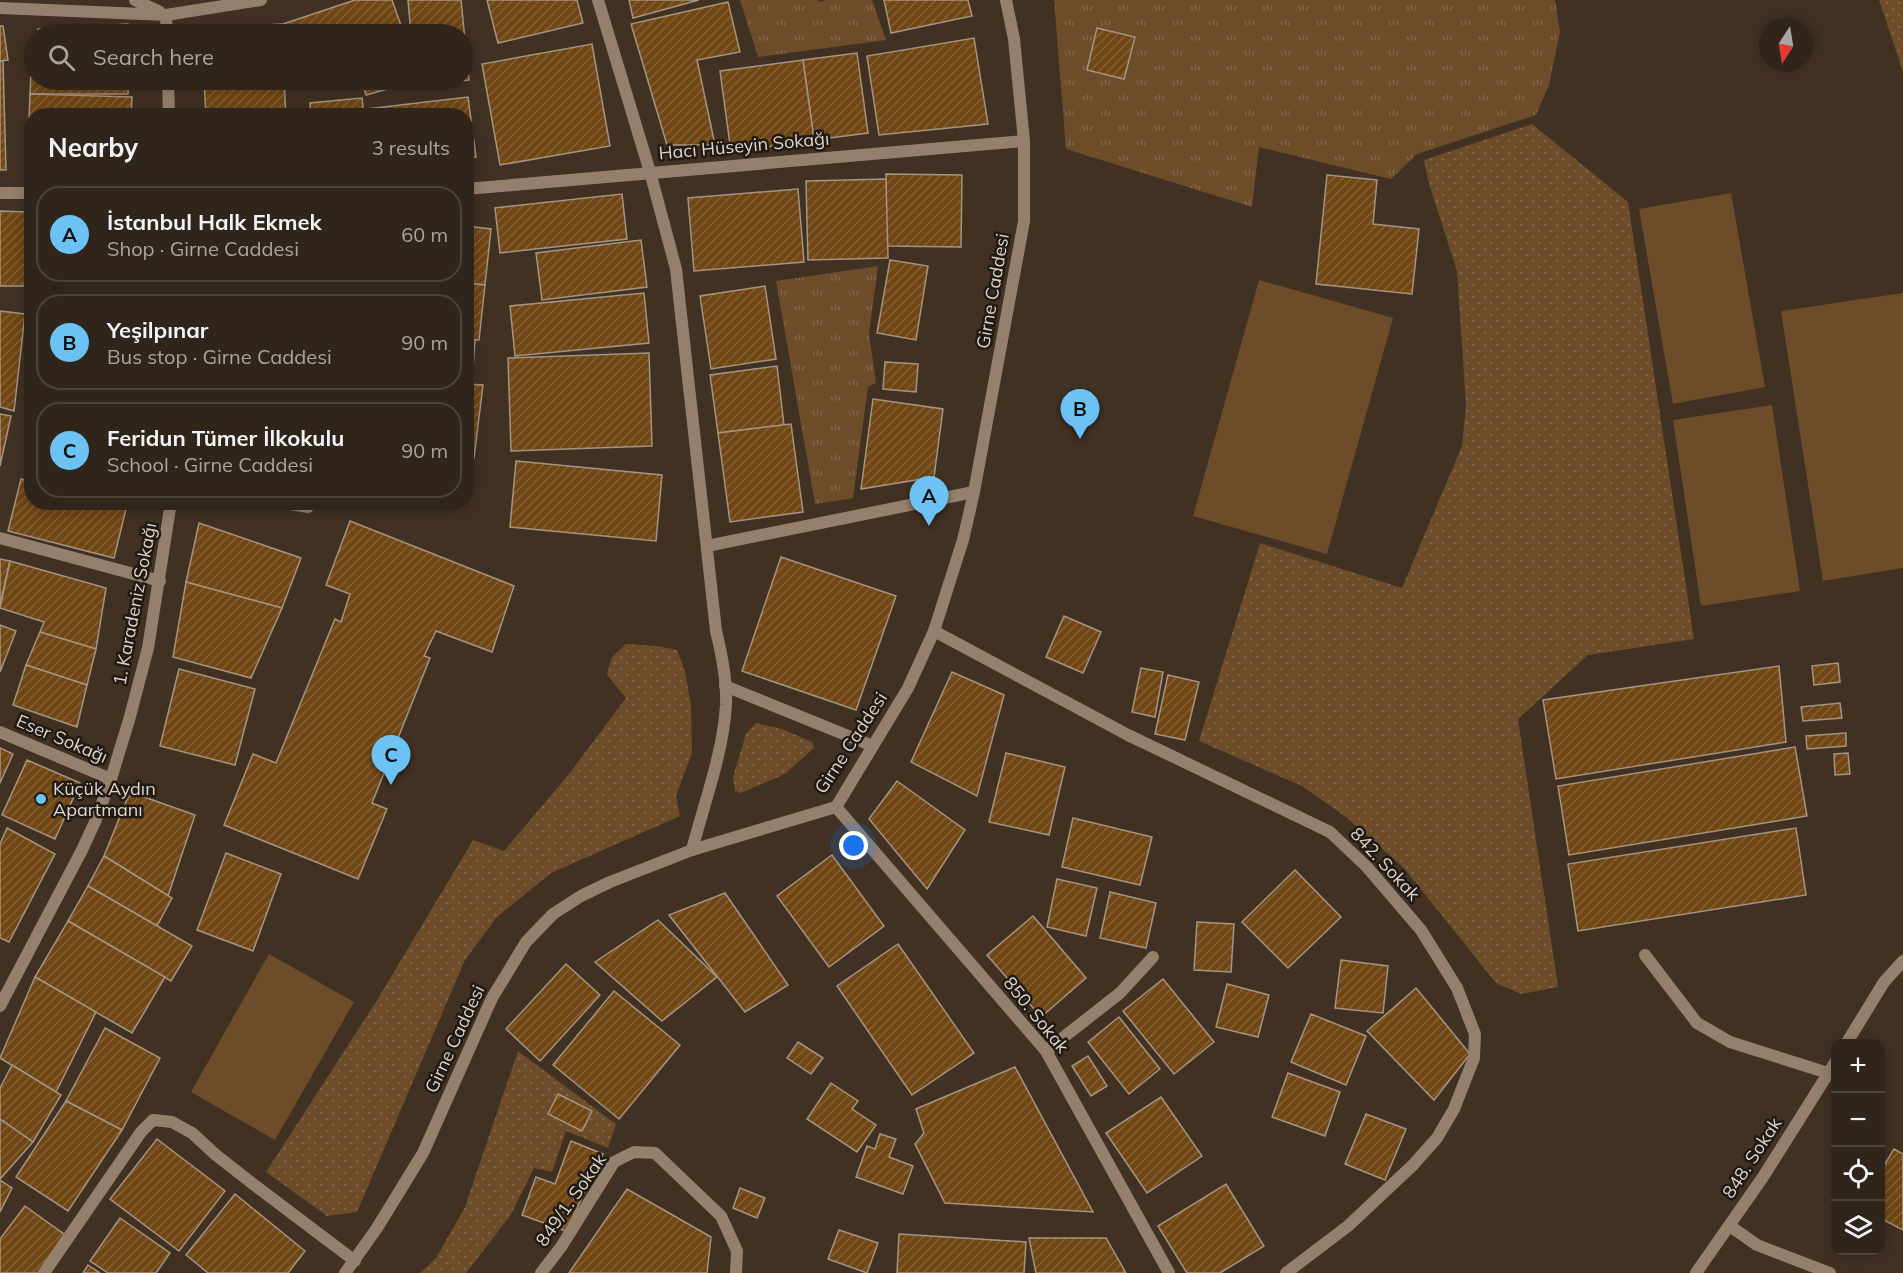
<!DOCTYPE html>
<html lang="en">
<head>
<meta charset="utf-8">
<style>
  body { margin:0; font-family:Mulish,sans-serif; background:#382d23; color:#f1f3f6 }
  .controls { position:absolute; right:18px; bottom:18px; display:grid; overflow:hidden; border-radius:12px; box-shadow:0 3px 15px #0003 }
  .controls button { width:54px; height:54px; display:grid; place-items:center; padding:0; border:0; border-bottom:2px solid #4b4239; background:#30251a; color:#f1f3f6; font:30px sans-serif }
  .compass { position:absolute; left:1759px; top:18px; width:54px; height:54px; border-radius:50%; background:#30251a; box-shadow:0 3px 15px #0003; rotate:192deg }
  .you { position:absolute; left:854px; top:846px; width:21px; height:21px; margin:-15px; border:4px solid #fff; border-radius:50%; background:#1a73e8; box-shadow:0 0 0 9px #1a73e833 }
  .badge { display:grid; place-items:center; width:39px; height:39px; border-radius:50%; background:#6cc2f3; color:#111; font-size:20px; font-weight:700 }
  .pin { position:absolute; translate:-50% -50px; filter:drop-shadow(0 2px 3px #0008) }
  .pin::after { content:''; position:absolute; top:32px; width:21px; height:18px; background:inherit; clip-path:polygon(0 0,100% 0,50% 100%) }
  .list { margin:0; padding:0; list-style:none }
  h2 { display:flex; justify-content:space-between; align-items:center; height:78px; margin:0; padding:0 24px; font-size:26px }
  h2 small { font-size:20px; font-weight:400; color:#a8a5a2 }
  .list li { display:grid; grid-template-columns:39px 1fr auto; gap:18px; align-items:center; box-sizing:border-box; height:96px; margin:0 12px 12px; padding:0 12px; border:2px solid #4b4239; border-radius:24px }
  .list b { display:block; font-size:22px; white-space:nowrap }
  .list p { margin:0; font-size:20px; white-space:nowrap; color:#a8a5a2 }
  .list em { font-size:20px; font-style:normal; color:#a8a5a2 }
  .icon { flex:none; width:33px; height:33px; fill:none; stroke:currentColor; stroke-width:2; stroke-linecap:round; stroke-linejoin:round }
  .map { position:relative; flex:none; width:1903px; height:1273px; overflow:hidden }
  .search { position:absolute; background:#30251a; box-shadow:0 3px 15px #0003; left:24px; top:24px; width:450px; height:66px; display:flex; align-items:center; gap:15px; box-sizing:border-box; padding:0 21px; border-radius:33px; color:#a8a5a2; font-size:22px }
  .panel { position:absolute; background:#30251a; box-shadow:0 3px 15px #0003; left:24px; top:108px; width:450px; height:402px; border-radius:24px }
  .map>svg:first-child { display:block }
</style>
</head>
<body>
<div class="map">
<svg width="1903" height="1273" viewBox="0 0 1903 1273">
  <defs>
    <pattern id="grass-dots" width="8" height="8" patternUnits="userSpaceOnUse" patternTransform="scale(1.5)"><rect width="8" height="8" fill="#6d4c2a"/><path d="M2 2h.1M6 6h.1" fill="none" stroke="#816548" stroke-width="1.8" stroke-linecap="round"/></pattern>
    <pattern id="park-tufts" width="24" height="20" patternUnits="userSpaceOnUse" patternTransform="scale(1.5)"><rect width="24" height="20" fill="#6d4c2a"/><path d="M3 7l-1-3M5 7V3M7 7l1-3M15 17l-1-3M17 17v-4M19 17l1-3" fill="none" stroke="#816548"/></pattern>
    <pattern id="building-hatch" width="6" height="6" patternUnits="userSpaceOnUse" patternTransform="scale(1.5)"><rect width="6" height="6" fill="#704614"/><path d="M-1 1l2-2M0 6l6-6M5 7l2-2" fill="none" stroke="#846035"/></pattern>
  </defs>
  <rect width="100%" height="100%" fill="#403122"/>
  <g fill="url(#grass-dots)">
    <polygon points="1879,0 1903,0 1903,72"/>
    <polygon points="1532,124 1628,202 1694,639 1588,655 1518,719 1558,987 1521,994 1496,983 1403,867 1346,817 1302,786 1199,741 1260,543 1402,588 1462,446 1466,405 1457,271 1429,184 1424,160"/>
    <polygon points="626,644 657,646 677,650 685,671 691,705 692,753 676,796 680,816 551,873 496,918 465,960 357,1212 327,1216 266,1172 374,1005 473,840 504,851 569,774 626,698 607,675 612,657"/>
    <polygon points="756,723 782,729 812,742 814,748 785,774 741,793 735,791 733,777 746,734"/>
    <polygon points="518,1051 616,1124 608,1148 566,1131 552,1172 534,1168 510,1216 466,1273 420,1273 436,1258 465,1207"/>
  </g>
  <g fill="url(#park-tufts)">
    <polygon points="740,0 818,0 819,2 826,0 872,0 886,40 758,57"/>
    <polygon points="1054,0 1555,0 1560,32 1549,85 1536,115 1417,154 1391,179 1259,147 1252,207 1066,149"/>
    <polygon points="878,266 869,333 876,383 868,387 853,498 815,504 776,281"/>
  </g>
  <g fill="#6d4c2a">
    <polygon points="1731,193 1765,387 1673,404 1639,209"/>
    <polygon points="1259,280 1393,318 1327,554 1193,516"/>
    <polygon points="1903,293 1903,568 1823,581 1781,311"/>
    <polygon points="1772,405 1800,591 1701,606 1673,420"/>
    <polygon points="269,954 354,1002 275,1140 191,1092"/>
  </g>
  <g fill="url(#building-hatch)" stroke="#a69483" stroke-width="1.5">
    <polygon points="355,0 392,0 404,34 287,34 283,24"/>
    <polygon points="408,0 461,0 469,80 416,85 416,80 464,80 464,34 411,34"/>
    <polygon points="487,0 577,0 583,23 498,43"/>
    <polygon points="629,0 699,0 633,18"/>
    <polygon points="884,0 968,0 972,16 891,33"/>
    <polygon points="728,2 740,52 697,60 715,145 667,145 631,24"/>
    <polygon points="128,24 129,34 38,34 38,29"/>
    <polygon points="281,24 281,34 201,34 201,29"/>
    <polygon points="0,26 3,26 8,60 0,61"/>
    <polygon points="1097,28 1135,37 1124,79 1087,70"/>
    <polygon points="974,38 988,124 879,135 867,56"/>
    <polygon points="592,44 610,146 500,165 482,64"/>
    <polygon points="857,53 868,133 814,140 803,60"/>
    <polygon points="803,60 814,140 731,152 720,71"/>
    <polygon points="0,61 3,61 6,170 0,170"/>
    <polygon points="31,69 34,69 34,80 128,80 128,94 30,94"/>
    <polygon points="204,80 284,80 286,116 206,116"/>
    <polygon points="306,80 333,80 309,86"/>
    <polygon points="362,80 412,80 413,82 366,95"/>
    <polygon points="30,94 132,97 131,116 32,116 32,172 27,172"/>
    <polygon points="468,97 476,157 466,158 466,116 368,116 367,109"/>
    <polygon points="362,98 364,116 311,116 310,103"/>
    <polygon points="886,174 962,175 961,247 886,246"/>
    <polygon points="1327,175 1377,180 1373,224 1419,229 1412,294 1316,284"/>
    <polygon points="886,179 888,258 808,260 806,181"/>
    <polygon points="798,189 804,262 694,271 688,198"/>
    <polygon points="622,194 627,239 500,253 495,208"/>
    <polygon points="0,211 27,212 25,286 0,286"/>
    <polygon points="466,226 491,229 485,285 466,283"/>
    <polygon points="641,240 647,287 542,300 536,253"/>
    <polygon points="890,260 928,266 916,340 877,333"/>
    <polygon points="466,283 485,285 479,340 466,339"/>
    <polygon points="765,286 776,359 711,369 700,296"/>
    <polygon points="644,293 649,343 515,356 510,306"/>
    <polygon points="0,311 25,314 14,411 0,407"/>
    <polygon points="466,339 475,340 472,384 466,384"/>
    <polygon points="649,353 652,446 511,451 508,358"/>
    <polygon points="885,362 918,364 916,392 883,389"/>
    <polygon points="777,366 784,425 718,433 710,375"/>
    <polygon points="466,384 483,385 474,458 466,457"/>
    <polygon points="873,399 943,409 934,477 861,489"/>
    <polygon points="0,414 11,416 0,466"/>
    <polygon points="791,424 803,512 730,522 718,433"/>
    <polygon points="32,457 32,478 26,477"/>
    <polygon points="516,461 662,475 656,541 510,527"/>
    <polygon points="21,479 32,482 32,502 115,502 127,505 114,558 8,531"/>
    <polygon points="350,521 514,586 492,652 436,631 424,656 430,658 372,803 387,809 358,879 224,825 253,754 276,763 335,619 341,622 350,594 326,585"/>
    <polygon points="199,523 301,558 282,608 186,582"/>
    <polygon points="781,557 896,596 856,710 742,671"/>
    <polygon points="0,559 10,561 0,605"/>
    <polygon points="10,561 106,588 96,649 40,632 44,622 0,608"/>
    <polygon points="186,582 282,608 251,678 173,657"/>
    <polygon points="1064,616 1101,632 1083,673 1046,657"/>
    <polygon points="0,625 16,631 0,672"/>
    <polygon points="40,632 96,649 87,685 26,665"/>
    <polygon points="1838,663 1840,682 1814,685 1812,666"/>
    <polygon points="26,665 87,685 77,727 13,705"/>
    <polygon points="1779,666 1786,742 1556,779 1543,700"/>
    <polygon points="1141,668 1163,672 1155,717 1132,712"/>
    <polygon points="179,669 255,689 235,765 160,746"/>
    <polygon points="952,672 1004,695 977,796 911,762"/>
    <polygon points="1168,675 1199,682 1185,740 1155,734"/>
    <polygon points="1840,703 1842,718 1803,721 1801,707"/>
    <polygon points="1846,733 1846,746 1807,749 1806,736"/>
    <polygon points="1795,747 1807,816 1569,855 1558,786"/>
    <polygon points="0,748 13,754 0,783"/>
    <polygon points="1006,753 1065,767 1049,835 989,822"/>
    <polygon points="1848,753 1850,774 1835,775 1834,754"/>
    <polygon points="27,760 80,783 55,839 2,815"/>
    <polygon points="897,781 965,830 927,889 869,819"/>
    <polygon points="130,792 195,815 168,896 104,856"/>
    <polygon points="1073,818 1152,837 1140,885 1062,867"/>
    <polygon points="7,828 55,854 9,942 0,938 0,844"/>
    <polygon points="1796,828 1806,895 1578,931 1568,864"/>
    <polygon points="226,853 281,874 253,951 197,930"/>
    <polygon points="832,855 884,926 829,967 777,896"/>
    <polygon points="104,856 172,898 157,926 88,886"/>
    <polygon points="1295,870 1341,917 1288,968 1242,922"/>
    <polygon points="1057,879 1097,888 1086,936 1047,927"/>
    <polygon points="88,886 192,946 171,981 68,921"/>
    <polygon points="1110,892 1156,903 1146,948 1100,938"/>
    <polygon points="725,893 788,985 745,1012 669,915"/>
    <polygon points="1033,916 1086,978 1041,1017 987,955"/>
    <polygon points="658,920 717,977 662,1021 595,962"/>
    <polygon points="68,921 165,977 132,1033 35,977"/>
    <polygon points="1197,922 1234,924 1231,972 1194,970"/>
    <polygon points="898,944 974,1053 912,1095 837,986"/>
    <polygon points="1341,960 1388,966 1383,1013 1335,1008"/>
    <polygon points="566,964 600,995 540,1061 506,1029"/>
    <polygon points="35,977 96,1012 56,1092 0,1058"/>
    <polygon points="1163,979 1214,1042 1174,1074 1123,1011"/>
    <polygon points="1227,984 1269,995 1258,1037 1216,1027"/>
    <polygon points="1416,988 1470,1054 1434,1100 1367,1031"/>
    <polygon points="614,991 680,1045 619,1119 553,1065"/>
    <polygon points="1311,1014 1366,1036 1346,1085 1291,1062"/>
    <polygon points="1119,1017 1160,1069 1129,1094 1088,1042"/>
    <polygon points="105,1028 160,1058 122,1130 66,1101"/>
    <polygon points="798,1042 823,1058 811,1074 787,1058"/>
    <polygon points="1088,1056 1107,1086 1091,1096 1072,1066"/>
    <polygon points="12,1065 61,1095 33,1142 0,1119 0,1088"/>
    <polygon points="1015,1067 1093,1212 945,1203 915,1144 924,1133 916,1109"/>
    <polygon points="1288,1073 1340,1092 1325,1136 1272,1117"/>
    <polygon points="831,1083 858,1101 852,1109 876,1125 857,1152 807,1119"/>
    <polygon points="558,1094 592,1111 582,1131 548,1114"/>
    <polygon points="1161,1097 1202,1156 1147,1193 1106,1133"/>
    <polygon points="66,1101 122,1130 68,1211 16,1177"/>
    <polygon points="1366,1114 1406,1129 1385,1180 1345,1164"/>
    <polygon points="0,1119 33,1142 0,1179"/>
    <polygon points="880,1134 896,1139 889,1157 913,1166 903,1194 856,1177 867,1146 875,1149"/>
    <polygon points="157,1139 225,1191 179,1251 110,1199"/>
    <polygon points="571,1141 603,1154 566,1231 522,1215 536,1177 555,1184"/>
    <polygon points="1894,1149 1903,1154 1903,1230 1880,1218 1880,1172"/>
    <polygon points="0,1180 12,1188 0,1212"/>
    <polygon points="1226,1184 1264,1246 1220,1273 1187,1273 1158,1226"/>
    <polygon points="740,1188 765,1198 757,1218 733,1208"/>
    <polygon points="627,1189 711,1237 707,1273 569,1273"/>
    <polygon points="235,1194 305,1251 288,1273 208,1273 186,1255"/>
    <polygon points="25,1206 68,1237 41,1273 0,1273 0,1239"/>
    <polygon points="120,1218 170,1253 156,1273 108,1273 90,1261"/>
    <polygon points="839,1230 878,1243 867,1273 828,1259"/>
    <polygon points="899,1234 1026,1242 1024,1273 897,1273"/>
    <polygon points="1029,1238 1106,1238 1126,1273 1036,1273"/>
    <polygon points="88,1265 100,1273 83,1273"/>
  </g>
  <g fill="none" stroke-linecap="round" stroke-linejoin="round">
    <polyline stroke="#95806d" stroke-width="12" points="1645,955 1697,1023 1730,1042 1828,1073"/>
    <g stroke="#95806d" stroke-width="12">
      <polyline points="135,0 160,12"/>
      <path d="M598 0 650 172 676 269 716 631C722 655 727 679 726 705 723 754 704 803 692 850"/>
      <polyline points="0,8 166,15 261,0"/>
      <polyline points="166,15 167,34"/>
      <polyline points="168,80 169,116"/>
      <polyline points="466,189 1024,141"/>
      <polyline points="0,193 32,193"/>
      <polyline points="279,502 308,507 311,502"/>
      <polyline points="0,538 160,581"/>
      <polyline points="707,546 974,492"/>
      <polyline points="934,631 1128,735 1330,832 1367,867 1421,930 1457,988 1475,1034 1474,1058 1454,1109 1437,1138 1413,1165 1348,1226 1286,1273"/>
      <polyline points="725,686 873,746"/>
      <polyline points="0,732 111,779"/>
      <polyline points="836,807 1046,1051 1169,1273"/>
      <polyline points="0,1006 81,852 95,822 111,779 129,720 148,648 171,502"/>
      <polyline points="1846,1044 1884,982 1903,961"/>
      <polyline points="1046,1051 1120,993 1153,957"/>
      <polyline points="1730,1226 1757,1245 1830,1273"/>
      <polyline points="44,1273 141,1132 153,1120 172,1122 192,1133 216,1155 253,1184 355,1261"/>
      <polyline points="541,1273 561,1247 614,1162 634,1152 655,1153 721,1216 737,1251 736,1273"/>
      <polyline points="1696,1273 1763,1177 1836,1061"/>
    </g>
    <polyline stroke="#95806d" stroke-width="12" points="345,1273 377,1228 423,1153 492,998 526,942 553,914 581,896 610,882 692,850 836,807 908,688 934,631 963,540 974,492 1024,221 1024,141 1014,39 1006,0"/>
  </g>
  <circle fill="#6cc2f3" stroke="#211a14" stroke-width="2" cx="41" cy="799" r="6"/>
  <g text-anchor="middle" stroke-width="5" stroke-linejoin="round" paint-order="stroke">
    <g font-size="18" fill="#dfd5cc" stroke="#211a14">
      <text transform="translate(744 146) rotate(-5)" y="6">Hacı Hüseyin Sokağı</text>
      <text transform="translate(993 291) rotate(-80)" y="6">Girne Caddesi</text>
      <text transform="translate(135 604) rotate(-79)" y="6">1. Karadeniz Sokağı</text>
      <text transform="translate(62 739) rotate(23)" y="6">Eser Sokağı</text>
      <text transform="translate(851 743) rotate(-57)" y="6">Girne Caddesi</text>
      <text transform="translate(1385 864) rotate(47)" y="6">842. Sokak</text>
      <text transform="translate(1036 1015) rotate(51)" y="6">850. Sokak</text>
      <text transform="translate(455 1039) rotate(-65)" y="6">Girne Caddesi</text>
      <text transform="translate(1752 1158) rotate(-57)" y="6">848. Sokak</text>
      <text transform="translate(571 1200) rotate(-55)" y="6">849/1. Sokak</text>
    </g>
    <g font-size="18" fill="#dfd5cc" stroke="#211a14" text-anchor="start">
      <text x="53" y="795">Küçük Aydın<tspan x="53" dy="21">Apartmanı</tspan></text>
    </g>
  </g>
</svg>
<div class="controls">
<button>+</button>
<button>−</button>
<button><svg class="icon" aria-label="locate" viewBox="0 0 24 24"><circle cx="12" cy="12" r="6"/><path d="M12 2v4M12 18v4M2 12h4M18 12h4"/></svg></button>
<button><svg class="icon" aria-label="layers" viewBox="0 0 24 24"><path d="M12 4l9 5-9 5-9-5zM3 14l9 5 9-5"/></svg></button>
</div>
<svg class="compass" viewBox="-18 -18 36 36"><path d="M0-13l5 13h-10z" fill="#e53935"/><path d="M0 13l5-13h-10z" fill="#a8a5a2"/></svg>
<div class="you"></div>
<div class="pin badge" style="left:929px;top:526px">A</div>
<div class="pin badge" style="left:1080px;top:439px">B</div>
<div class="pin badge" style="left:391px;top:785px">C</div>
<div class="search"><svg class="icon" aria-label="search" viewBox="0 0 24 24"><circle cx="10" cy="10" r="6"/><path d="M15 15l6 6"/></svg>Search here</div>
<section class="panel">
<h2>Nearby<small>3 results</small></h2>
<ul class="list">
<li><span class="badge">A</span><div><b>İstanbul Halk Ekmek</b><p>Shop · Girne Caddesi</p></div><em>60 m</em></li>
<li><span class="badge">B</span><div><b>Yeşilpınar</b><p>Bus stop · Girne Caddesi</p></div><em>90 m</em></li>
<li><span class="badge">C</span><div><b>Feridun Tümer İlkokulu</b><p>School · Girne Caddesi</p></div><em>90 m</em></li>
</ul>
</section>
</div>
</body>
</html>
